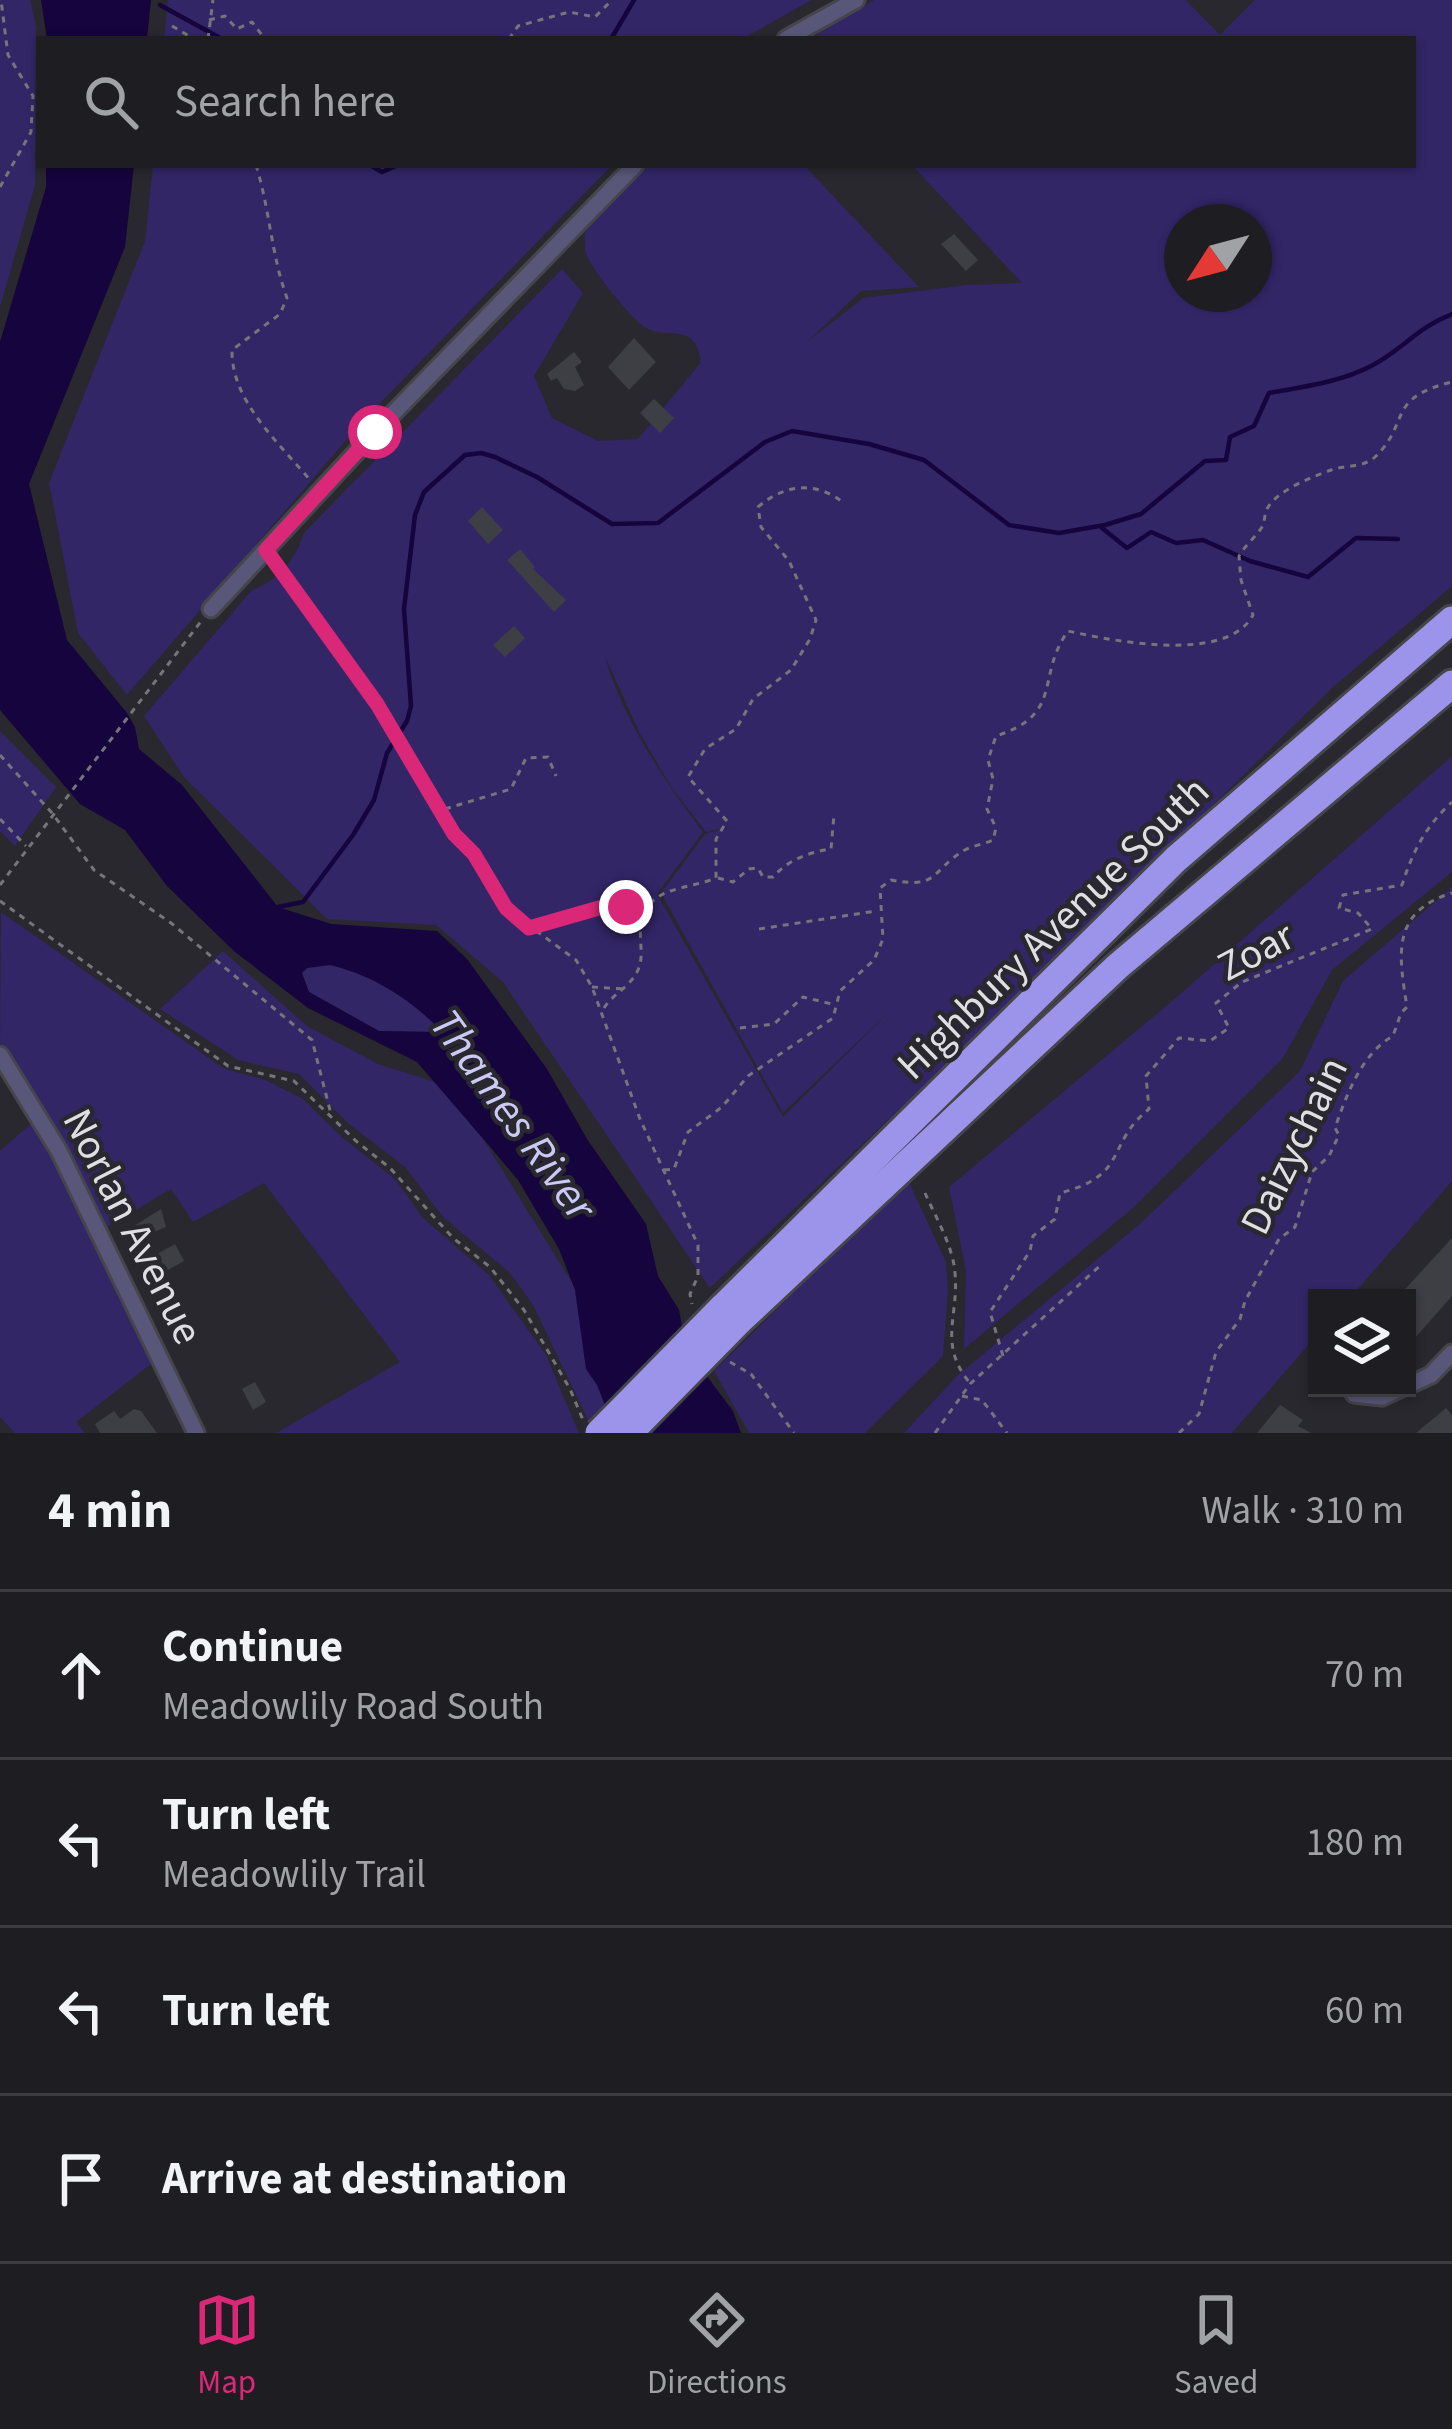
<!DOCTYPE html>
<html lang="en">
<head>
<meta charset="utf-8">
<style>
  body { margin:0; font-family:"Source Sans 3",sans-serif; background:#26272a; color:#f1f3f6 }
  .controls { position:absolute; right:36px; bottom:36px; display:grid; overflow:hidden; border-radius:0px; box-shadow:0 3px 9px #0004 }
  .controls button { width:108px; height:108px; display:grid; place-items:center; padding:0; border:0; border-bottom:3px solid #3c3c40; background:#1e1e22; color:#f1f3f6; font:60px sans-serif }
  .compass { position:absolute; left:1164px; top:204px; width:108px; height:108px; border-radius:50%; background:#1e1e22; box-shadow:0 3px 9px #0004; rotate:234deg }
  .stop { position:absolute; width:36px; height:36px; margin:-27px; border:9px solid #db2777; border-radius:50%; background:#fff }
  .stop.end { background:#db2777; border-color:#fff; box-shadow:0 3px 12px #0008 }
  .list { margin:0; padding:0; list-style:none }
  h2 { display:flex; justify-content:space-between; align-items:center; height:156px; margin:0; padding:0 48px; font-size:51px }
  h2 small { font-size:39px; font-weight:400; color:#a1a2a5 }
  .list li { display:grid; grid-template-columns:78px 1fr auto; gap:36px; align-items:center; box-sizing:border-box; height:168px; padding:0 48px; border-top:3px solid #3c3c40 }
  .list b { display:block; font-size:45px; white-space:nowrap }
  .list p { margin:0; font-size:39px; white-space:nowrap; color:#a1a2a5 }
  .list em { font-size:39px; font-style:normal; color:#a1a2a5 }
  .icon { flex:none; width:66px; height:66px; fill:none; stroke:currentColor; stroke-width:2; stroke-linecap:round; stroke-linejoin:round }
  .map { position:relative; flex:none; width:1452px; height:1433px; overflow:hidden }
  .search { position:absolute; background:#1e1e22; box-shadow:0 3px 9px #0004; left:36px; right:36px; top:36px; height:132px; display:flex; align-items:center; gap:30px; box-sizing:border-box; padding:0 42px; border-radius:0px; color:#a1a2a5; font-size:45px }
  .sheet { height:828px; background:#1e1e22 }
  nav { display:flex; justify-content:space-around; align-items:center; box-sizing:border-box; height:168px; border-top:3px solid #3c3c40; background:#1e1e22; font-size:33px; color:#a1a2a5 }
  nav a { display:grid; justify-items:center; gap:6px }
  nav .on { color:#db2777 }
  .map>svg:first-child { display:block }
</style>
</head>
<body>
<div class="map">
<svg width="1452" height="1433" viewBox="0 0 1452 1433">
  <rect width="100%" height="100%" fill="#28282e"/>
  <g fill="#322667" fill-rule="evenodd">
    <polygon points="0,0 30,0 36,26 35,185 0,307"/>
    <polygon points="168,0 812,0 742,39 164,39"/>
    <path d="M874 0H1186L1220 35 1255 0H1452V586L1332 688 1016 999 710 1288 503 982 436 925 327 919 183 776 144 716 252 590C281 579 294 561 304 533L562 269 583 293 534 376 552 418 598 441 638 439 701 362C695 318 666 343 643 326 629 315 588 267 585 250 585 248 585 233 585 231L648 165H804L919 287 861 291 807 342 863 298 967 285 1022 283 912 165H1413V39H809ZM1182 222H1254V294H1182ZM604 654 640 734 672 788 706 832 734 826 705 834 661 893 783 1113 892 1009 783 1117 657 894 703 832C662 778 623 719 604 654Z"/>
    <polygon points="153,165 612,165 360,424 127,695 78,633 49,483 145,241"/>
    <polygon points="0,731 56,787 15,846 0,831"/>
    <polygon points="1452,756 1452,872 1332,970 1283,1058 1133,1208 964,1349 966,1271 949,1187 1171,1002"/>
    <polygon points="1452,887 1452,1181 1350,1298 1317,1298 1317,1335 1232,1433 904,1433 958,1375 1142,1222 1300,1071 1343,981"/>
    <polygon points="1,912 223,1068 265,1080 303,1099 343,1138 395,1179 423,1218 489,1275 546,1355 579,1433 276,1433 400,1362 264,1183 193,1222 171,1189 107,1227 42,1104 0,1042"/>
    <polygon points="223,951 307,1026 378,1064 451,1087 590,1312 618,1393 589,1422 533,1305 510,1273 443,1217 405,1167 349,1124 299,1074 238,1060 160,1009"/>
    <path d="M330 965C374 975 413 1000 443 1033L379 1031 309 992 302 973 307 968Z"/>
    <polygon points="35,1120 151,1364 76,1422 85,1433 15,1433 0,1417 0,1151"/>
    <polygon points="908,1180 946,1262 948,1290 943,1356 865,1433 749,1433 714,1371"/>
  </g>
  <g fill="#15043d" fill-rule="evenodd">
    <polygon points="41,0 151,0 147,39 47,39"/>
    <path d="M46 165H134L125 247 29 484 67 640 127 713 135 727 139 749 182 785 278 907 331 924 437 931 467 959 547 1069 587 1139 646 1224 658 1276 679 1310 683 1331 703 1371 733 1411 741 1433H616L597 1385 586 1369 575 1290 559 1249 518 1180 491 1148 417 1062 308 1008 234 951 167 886 125 830 80 804 0 710V342L46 187ZM330 965C373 975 412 1000 442 1032L379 1031 309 992 302 973 307 968Z"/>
  </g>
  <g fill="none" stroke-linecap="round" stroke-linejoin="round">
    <g stroke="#15043d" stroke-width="4.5">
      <polyline points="160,5 222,39"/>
      <polyline points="611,39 634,0"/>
      <polyline points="370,165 382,172 398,165"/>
      <polyline points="1102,528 1127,548 1151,532 1176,543 1203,540 1250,561 1308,577 1356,538 1398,539"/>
      <path d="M278 907 303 902 353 835 374 800 387 753 407 721 411 706 404 609 415 515 424 492 465 455 481 453 495 457 537 477 612 524 658 523 765 442 792 431 869 444 924 460 1009 525 1059 533 1105 525 1141 514 1205 461 1226 460 1230 437 1254 426 1269 393C1302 387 1341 382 1371 366 1402 350 1418 327 1452 314"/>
    </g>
  </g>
  <g fill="#3e3e45">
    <polygon points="954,234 978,260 966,271 941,244"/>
    <polygon points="634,338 656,362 629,390 608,367"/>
    <polygon points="574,352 582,362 575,367 584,385 575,391 564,389 557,378 551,381 547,374"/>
    <polygon points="654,399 674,418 660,433 640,413"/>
    <polygon points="482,507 503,530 488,544 468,521"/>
    <polygon points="520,549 535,567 533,569 566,600 554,612 507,560"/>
    <polygon points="514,626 525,638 505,657 493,645"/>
    <polygon points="161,1209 166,1227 140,1238 134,1226"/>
    <polygon points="1452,1238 1452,1296 1407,1347 1407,1298 1397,1298"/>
    <polygon points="175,1244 184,1261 159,1275 150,1258"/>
    <polygon points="255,1382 266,1402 253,1410 242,1389"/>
    <polygon points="1280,1405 1303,1420 1298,1426 1311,1433 1257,1433"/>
    <polygon points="1446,1408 1452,1415 1452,1433 1416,1433"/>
    <polygon points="134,1409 141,1411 157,1433 100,1433 95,1424 114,1411 120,1419"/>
  </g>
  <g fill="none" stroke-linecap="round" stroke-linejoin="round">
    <g stroke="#45454b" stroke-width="21">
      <g id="minor">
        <polyline points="786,39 856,0"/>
        <polyline points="211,609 375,432 635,165"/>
        <polyline points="0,1055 59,1151 196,1433"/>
        <polyline points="1407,1386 1431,1375 1452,1353"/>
        <polyline points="1354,1394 1382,1397 1402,1388"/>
      </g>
    </g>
    <g stroke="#45454b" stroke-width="33">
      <g id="motorway">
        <polyline points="722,1308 1176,859 1452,620"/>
        <polyline points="738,1322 1118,966 1452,684"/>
      </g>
    </g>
    <g stroke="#75757a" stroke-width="3" stroke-dasharray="6 6" stroke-linecap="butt">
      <polyline points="209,20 225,16 237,29 252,22 265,39"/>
      <polyline points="172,26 194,39"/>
      <polyline points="208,39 213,0"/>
      <polyline points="509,39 518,26 569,12 595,17 612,0"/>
      <path d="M256 165C270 210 271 254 287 298L280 314 232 350C231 401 279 443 311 481"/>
      <polyline points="0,187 31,132 33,96 8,55 1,0"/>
      <polyline points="275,561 377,704 443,809 454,834 474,854 505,908 576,960 592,987 640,1119 698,1245 698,1276 690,1294 692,1304"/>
      <polyline points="0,755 52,813 94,870 171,923 312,1040 331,1114"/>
      <polyline points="445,809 511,789 526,758 548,757 556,776"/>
      <polyline points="0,819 26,846"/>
      <path d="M718 878 733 882 749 869 758 868 763 877H773C788 860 809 852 831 849L834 815"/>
      <polyline points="0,885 202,620"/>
      <polyline points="0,901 228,1066 294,1081 356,1141 390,1168 453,1238 490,1267 524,1310 570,1389 583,1420"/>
      <path d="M530 927C565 919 607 895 640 916"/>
      <polyline points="759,929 876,911"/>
      <polyline points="592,987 624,989"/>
      <path d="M604 1008C614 992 635 985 640 964 643 953 639 938 641 925 646 886 687 890 716 878V839L727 821 688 777 705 749 736 729 753 699 791 670 810 639 816 620 789 561 761 527 758 507C786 483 817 481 845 504"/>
      <polyline points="740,1028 774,1024 803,997 836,1005"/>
      <path d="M664 1170 674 1169 688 1132 722 1107 748 1076 833 1018 840 991 874 960 883 939 880 888 891 880C939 889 930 872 963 851 971 846 984 844 993 840L996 828 987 809 993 779 988 760 996 736C1065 714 1035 677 1068 631 1113 641 1227 664 1253 615L1241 580 1239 556C1245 545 1256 537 1262 527 1265 522 1264 515 1267 509 1277 490 1312 477 1331 470 1345 465 1363 468 1375 457 1411 423 1385 398 1452 382"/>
      <path d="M925 1193C936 1218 953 1246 955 1273 959 1317 938 1343 969 1382"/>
      <path d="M1003 1356 990 1312 1030 1251 1033 1236 1055 1219 1060 1193C1130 1175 1105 1144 1149 1109L1146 1076 1179 1038 1210 1041 1229 1028 1216 1003 1242 982 1372 929 1358 913 1339 908 1343 895 1402 885C1413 851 1425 827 1452 802"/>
      <polyline points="730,1362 751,1374 794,1433"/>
      <polyline points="962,1396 982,1400 1007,1433"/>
      <polyline points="935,1433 970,1384 1103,1263"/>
      <path d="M1179 1433 1199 1414 1216 1352 1240 1319 1245 1301 1279 1239 1295 1227 1312 1172 1329 1156 1339 1135 1335 1128C1346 1096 1362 1053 1393 1036L1401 1013 1407 1007C1399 956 1390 912 1452 893"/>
    </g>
    <use href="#minor" stroke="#595779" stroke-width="15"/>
    <use href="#motorway" stroke="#9c94ea" stroke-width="27"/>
    <g stroke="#45454b" stroke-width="33" stroke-linecap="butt">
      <g id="motorway-bridge">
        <polyline points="599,1433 722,1308"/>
        <polyline points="629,1433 738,1322"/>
      </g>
    </g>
    <use href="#motorway-bridge" stroke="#9c94ea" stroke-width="27"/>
  </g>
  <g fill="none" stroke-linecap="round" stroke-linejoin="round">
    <polyline stroke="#db2777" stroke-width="15" points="375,432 266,550 377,704 454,834 474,854 506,908 529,928 606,906 626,907"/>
  </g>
  <g text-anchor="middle" stroke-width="9" stroke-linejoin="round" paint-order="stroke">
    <g font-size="42" fill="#dfdfe3" stroke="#28282e">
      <text transform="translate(1052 927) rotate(-44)" y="15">Highbury Avenue South</text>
      <text transform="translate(1255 950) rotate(-28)" y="15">Zoar</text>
      <text transform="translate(1293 1145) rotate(-64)" y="15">Daizychain</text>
      <text transform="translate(134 1226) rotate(63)" y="15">Norlan Avenue</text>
    </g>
    <g font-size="45" font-style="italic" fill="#cbc9f6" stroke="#28282e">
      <text transform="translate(514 1114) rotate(54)" y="16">Thames River</text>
    </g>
  </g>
</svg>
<div class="controls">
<button><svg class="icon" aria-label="layers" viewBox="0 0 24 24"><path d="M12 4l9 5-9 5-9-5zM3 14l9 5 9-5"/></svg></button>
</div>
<svg class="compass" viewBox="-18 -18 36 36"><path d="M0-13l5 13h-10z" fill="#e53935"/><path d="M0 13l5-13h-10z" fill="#a1a2a5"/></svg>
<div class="stop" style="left:375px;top:432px"></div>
<div class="stop end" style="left:626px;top:907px"></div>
<div class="search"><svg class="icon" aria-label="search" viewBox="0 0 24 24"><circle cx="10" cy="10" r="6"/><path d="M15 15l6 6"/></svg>Search here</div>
</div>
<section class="sheet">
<h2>4 min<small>Walk · 310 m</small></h2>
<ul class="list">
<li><svg class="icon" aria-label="ahead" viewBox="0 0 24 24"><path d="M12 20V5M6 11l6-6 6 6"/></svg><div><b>Continue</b><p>Meadowlily Road South</p></div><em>70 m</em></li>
<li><svg class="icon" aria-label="left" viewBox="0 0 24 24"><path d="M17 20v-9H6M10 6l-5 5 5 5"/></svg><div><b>Turn left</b><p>Meadowlily Trail</p></div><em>180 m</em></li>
<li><svg class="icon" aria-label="left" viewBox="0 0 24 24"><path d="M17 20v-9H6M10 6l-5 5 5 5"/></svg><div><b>Turn left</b></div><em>60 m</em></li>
<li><svg class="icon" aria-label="arrive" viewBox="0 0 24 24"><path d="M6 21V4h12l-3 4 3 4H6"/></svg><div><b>Arrive at destination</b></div></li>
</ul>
</section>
<nav>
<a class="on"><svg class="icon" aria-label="map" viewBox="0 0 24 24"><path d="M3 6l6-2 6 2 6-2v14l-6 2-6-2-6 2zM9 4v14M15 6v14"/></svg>Map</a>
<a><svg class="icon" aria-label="directions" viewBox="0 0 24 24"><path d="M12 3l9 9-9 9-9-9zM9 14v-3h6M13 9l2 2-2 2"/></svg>Directions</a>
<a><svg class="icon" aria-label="saved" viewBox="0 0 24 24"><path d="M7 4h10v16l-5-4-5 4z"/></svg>Saved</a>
</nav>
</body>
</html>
